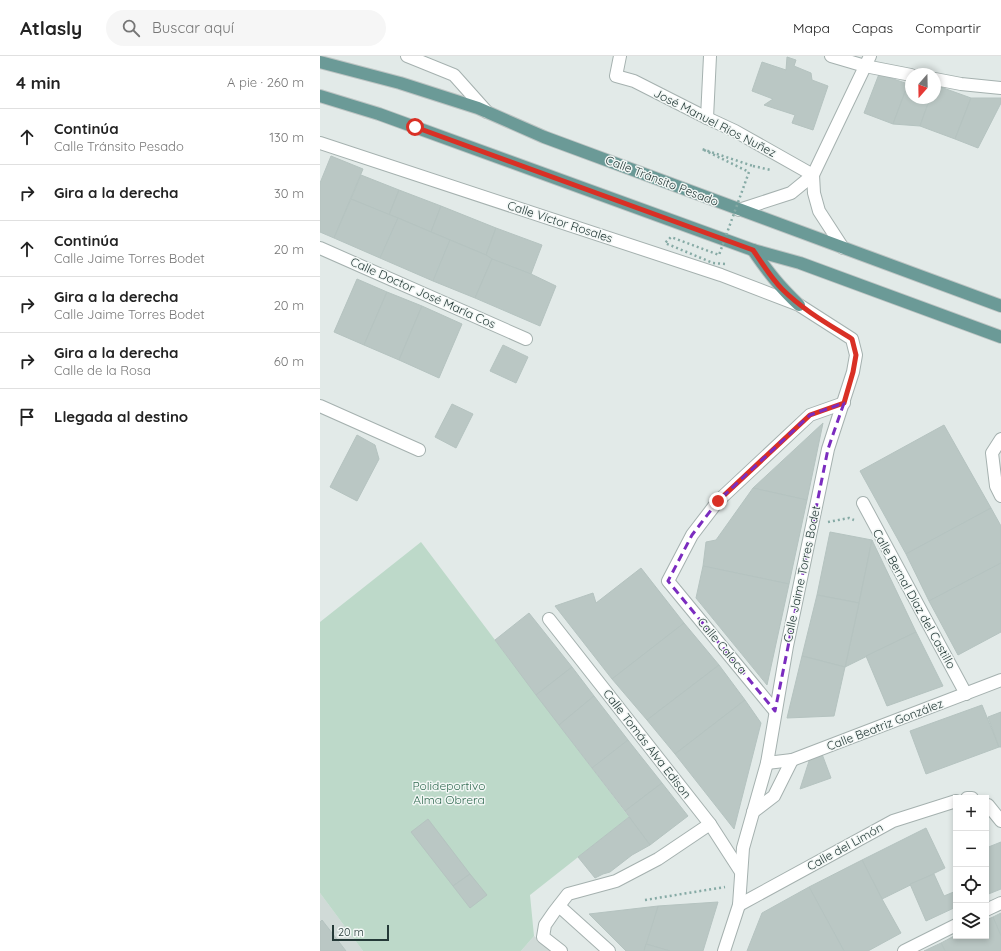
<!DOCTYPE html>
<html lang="es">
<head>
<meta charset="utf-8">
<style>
  body { margin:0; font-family:Quicksand,sans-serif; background:#f6f6f6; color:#222 }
  .controls { position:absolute; right:12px; bottom:12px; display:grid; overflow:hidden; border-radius:0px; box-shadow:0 2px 6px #0003 }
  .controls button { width:36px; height:36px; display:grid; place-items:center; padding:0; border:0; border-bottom:1px solid #e0e0e0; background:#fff; color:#222; font:20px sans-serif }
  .compass { position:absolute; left:585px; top:12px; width:36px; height:36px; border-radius:50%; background:#fff; box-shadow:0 2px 6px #0003; rotate:200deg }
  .scale { position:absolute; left:12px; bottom:10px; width:57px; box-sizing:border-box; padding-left:4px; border:2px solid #243937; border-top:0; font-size:11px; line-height:14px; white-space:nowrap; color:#243937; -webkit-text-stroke:3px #f2f7f5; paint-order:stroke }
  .stop { position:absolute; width:12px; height:12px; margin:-9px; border:3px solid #d93025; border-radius:50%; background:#fff }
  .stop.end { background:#d93025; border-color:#fff; box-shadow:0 1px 4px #0008 }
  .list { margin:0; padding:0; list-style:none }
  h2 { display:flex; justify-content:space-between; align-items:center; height:52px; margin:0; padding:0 16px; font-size:17px }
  h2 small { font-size:13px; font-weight:400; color:#767676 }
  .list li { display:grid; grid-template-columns:26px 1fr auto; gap:12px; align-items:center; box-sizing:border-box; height:56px; padding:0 16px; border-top:1px solid #e0e0e0 }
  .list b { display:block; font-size:15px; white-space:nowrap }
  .list p { margin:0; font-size:13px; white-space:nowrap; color:#767676 }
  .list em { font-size:13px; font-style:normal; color:#767676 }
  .icon { flex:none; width:22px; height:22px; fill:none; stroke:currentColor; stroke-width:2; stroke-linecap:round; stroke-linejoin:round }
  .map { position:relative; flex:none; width:681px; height:895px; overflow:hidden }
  header { display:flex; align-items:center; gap:24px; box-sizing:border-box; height:56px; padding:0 20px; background:#fff; border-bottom:1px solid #e0e0e0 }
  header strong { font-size:19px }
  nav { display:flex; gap:22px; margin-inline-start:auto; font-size:14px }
  .search { width:280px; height:36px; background:#f6f6f6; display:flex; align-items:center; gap:10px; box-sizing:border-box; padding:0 14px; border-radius:22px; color:#767676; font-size:15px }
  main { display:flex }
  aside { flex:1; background:#fff }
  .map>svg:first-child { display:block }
</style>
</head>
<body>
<header>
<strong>Atlasly</strong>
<div class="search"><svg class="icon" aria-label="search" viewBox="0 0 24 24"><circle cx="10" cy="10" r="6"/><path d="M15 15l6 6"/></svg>Buscar aquí</div>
<nav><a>Mapa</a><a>Capas</a><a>Compartir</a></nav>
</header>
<main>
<aside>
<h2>4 min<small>A pie · 260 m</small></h2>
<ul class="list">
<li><svg class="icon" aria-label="ahead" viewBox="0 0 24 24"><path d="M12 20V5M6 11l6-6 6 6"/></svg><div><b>Continúa</b><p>Calle Tránsito Pesado</p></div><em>130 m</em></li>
<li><svg class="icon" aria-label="right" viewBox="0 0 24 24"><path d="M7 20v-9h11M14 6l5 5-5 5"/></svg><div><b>Gira a la derecha</b></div><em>30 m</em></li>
<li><svg class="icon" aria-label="ahead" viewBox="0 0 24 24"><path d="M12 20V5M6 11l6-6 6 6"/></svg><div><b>Continúa</b><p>Calle Jaime Torres Bodet</p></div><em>20 m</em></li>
<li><svg class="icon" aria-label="right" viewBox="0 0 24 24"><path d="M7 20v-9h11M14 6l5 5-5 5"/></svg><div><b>Gira a la derecha</b><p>Calle Jaime Torres Bodet</p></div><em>20 m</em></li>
<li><svg class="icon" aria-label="right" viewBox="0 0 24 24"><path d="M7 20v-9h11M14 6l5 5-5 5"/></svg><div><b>Gira a la derecha</b><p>Calle de la Rosa</p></div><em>60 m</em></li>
<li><svg class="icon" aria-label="arrive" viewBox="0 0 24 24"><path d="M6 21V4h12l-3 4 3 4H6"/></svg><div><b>Llegada al destino</b></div></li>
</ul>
</aside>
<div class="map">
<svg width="681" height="895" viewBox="0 0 681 895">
  <rect width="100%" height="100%" fill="#e2eae8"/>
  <g fill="#d0dad7">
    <polygon points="0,837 43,895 0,895"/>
    <polygon points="214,880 232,895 201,895"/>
  </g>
  <polygon fill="#bdd9c9" points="101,486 309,761 210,839 214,880 201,895 43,895 0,837 0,566"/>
  <g fill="#bac7c4" stroke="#b5c3c0">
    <polygon points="467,1 476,4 474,10 491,17 492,24 508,30 493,74 472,67 475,59 444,49 453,43 432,35 442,6 466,14"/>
    <polygon points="559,18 588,28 573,68 544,57"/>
    <polygon points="588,28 591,28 591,42 610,42 600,70 573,68"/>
    <polygon points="615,29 651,42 635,83 600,70 610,42 615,42"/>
    <polygon points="651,42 681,42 681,47 658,92 635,83"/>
    <polygon points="11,100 43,113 14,182 0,176 0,127"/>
    <polygon points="41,119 79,134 69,159 31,143"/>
    <polygon points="79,134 121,150 111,176 78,162 69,159"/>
    <polygon points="31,143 78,162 60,202 14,182"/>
    <polygon points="121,150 176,172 166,199 111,176"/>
    <polygon points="78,162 130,184 113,225 60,202"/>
    <polygon points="176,172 222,189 211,218 172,203 166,199"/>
    <polygon points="130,184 166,199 172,203 155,242 113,225"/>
    <polygon points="172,203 211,218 236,230 220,270 155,242"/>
    <polygon points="37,223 67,236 44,289 14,276"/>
    <polygon points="67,236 102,250 79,304 44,289"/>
    <polygon points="102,250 142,268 119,322 79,304"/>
    <polygon points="183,289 208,301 196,327 170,315"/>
    <polygon points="132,348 153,358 136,392 115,381"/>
    <polygon points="503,367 487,444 433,432"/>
    <polygon points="624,369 671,452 586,498 540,415"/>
    <polygon points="37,379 55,389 59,403 37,445 10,431"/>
    <polygon points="433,432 487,444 469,528 383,510 386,486 396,484"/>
    <polygon points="671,452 681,470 681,507 609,545 586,498"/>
    <polygon points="510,476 552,484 539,547 497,539"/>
    <polygon points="552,484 596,576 525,611 539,547"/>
    <polygon points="681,507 681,576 638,599 609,545"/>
    <polygon points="383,510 469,528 447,629 376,542"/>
    <polygon points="321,512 364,567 292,623 235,550 273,537 276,547"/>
    <polygon points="497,539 539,547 525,611 482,600"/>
    <polygon points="209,557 252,611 216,639 175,584"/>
    <polygon points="364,567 399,609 327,664 292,623"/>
    <polygon points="596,576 623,630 567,650 546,600"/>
    <polygon points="482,600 525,611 514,660 467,662"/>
    <polygon points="399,609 425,644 355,698 327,664"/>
    <polygon points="252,611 274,640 239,669 216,639"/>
    <polygon points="274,640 308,684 272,712 239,669"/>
    <polygon points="425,644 441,667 414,773 355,698"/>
    <polygon points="662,649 679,691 606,718 590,675"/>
    <polygon points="681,656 681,691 679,691 668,661"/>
    <polygon points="308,684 342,727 305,755 272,712"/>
    <polygon points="502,698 511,722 480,733 490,702"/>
    <polygon points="342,727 368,760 330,789 305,755"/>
    <polygon points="309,761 330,789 312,799 290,816 283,818 275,822 258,801"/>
    <polygon points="108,763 150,818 133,830 91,776"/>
    <polygon points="606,772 625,812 562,843 542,804"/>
    <polygon points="681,786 681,833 666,839 666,792"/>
    <polygon points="542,804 562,843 581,877 548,895 524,895 489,831"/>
    <polygon points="150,818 167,839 150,852 133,830"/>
    <polygon points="614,818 624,840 636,835 636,851 606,865 590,828"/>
    <polygon points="489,831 524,895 427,895 442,857"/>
    <polygon points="398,846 383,895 350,895 326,888 338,850"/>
    <polygon points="338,850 324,895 306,895 269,858"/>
    <polygon points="681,857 681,880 673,861"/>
    <polygon points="673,861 681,880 681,895 625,895 621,887 636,879 666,880 666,864"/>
    <polygon points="2,864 26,895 0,895 0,866"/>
    <polygon points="621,887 625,895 604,895"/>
    <polygon points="326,888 350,895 324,895"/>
  </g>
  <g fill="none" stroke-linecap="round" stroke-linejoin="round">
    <g stroke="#a5b1af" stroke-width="14">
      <g id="minor">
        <polyline points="87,0 134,19 167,56"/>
        <polyline points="300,0 296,20 314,25 387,62 415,75 493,119"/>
        <polyline points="511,0 545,10 591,19"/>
        <polyline points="615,23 641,28 681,32"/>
        <polyline points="387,62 390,0"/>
        <polyline points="0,87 401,219 479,249 532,283 536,299 533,316 508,393 467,590 447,707 423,792 419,849 404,895"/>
        <polyline points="493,119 494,137 499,155 523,192"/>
        <polyline points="419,154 471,137 493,119 550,0"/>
        <polyline points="0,192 206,283"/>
        <polyline points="0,350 99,394"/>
        <polyline points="681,383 672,397 676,430 681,440"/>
        <polyline points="543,447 646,638"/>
        <polyline points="229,563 390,768 421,816"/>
        <polyline points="455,655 348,525 372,479 398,445 490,359 524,347"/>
        <polyline points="447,707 472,704 681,624"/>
        <polyline points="647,742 652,742"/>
        <polyline points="668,749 681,765"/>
        <polyline points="433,756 454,740 472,704"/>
        <polyline points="419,849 573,765 636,745"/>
        <polyline points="239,850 289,895"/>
        <polyline points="666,854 681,847"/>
        <polyline points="241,895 223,881 225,869 234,856 248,838 296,825 338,803 390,768"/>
        <polyline points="584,895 636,869"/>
      </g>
    </g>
    <g stroke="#bdc4c3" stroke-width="14">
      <g id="major">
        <polyline points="0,6 80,27 158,52 224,81 681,250"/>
        <polyline points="0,40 59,58 433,194 480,207 681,281"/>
        <path d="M433 194C448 216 459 230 479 249"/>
      </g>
    </g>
    <g stroke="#86aaa5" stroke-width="2.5" stroke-dasharray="2 3" stroke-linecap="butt">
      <polyline points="433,110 451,114"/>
      <polyline points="508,466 529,462 534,464"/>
      <polyline points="325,844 405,831"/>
    </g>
    <use href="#minor" stroke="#fff" stroke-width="12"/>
    <use href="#major" stroke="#6b9a97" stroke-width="12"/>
    <polyline stroke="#86aaa5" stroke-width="2.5" stroke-dasharray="2 3" stroke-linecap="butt" points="405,208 393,207 345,187 351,181 399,199 429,116 382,93 433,110"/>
  </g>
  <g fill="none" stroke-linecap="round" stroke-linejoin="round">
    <path stroke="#d93025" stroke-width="5" d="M95 71 433 194C442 207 451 222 462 233 483 254 508 268 532 283L536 299 533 316 524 347 490 359 398 445"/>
  </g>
  <path fill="none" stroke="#7b2cbf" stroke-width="3" stroke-dasharray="8 5" stroke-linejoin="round" d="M524 347 508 393 455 655 348 525 372 479 398 445 490 359Z"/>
  <g text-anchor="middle" stroke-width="3" stroke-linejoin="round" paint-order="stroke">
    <g font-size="12" fill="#243937" stroke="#f2f7f5">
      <text transform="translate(395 67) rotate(27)" y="4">José Manuel Rios Nuñez</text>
      <text transform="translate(342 125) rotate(21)" y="4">Calle Tránsito Pesado</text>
      <text transform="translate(240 166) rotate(18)" y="4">Calle Víctor Rosales</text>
      <text transform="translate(103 237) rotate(24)" y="4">Calle Doctor José María Cos</text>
      <text transform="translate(482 518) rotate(-78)" y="4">Calle Jaime Torres Bodet</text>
      <text transform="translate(594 543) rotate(61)" y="4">Calle Bernal Díaz del Castillo</text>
      <text transform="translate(402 590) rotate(50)" y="4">Calle Caloca</text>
      <text transform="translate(565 669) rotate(-21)" y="4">Calle Beatriz González</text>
      <text transform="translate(327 688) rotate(52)" y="4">Calle Tomás Alva Edison</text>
      <text transform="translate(525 791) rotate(-29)" y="4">Calle del Limón</text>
    </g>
    <g font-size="12" fill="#336b52" stroke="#f2f7f5">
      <text x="129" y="734">Polideportivo<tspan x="129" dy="14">Alma Obrera</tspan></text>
    </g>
  </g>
</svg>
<div class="controls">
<button>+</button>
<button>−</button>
<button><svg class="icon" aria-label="locate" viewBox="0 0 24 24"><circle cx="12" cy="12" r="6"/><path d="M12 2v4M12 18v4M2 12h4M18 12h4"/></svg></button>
<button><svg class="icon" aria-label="layers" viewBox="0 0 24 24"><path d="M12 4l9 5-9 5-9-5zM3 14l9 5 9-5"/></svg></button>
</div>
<svg class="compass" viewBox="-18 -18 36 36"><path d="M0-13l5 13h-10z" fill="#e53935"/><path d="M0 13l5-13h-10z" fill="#767676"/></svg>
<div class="scale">20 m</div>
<div class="stop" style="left:95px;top:71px"></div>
<div class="stop end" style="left:398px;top:445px"></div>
</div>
</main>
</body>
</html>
